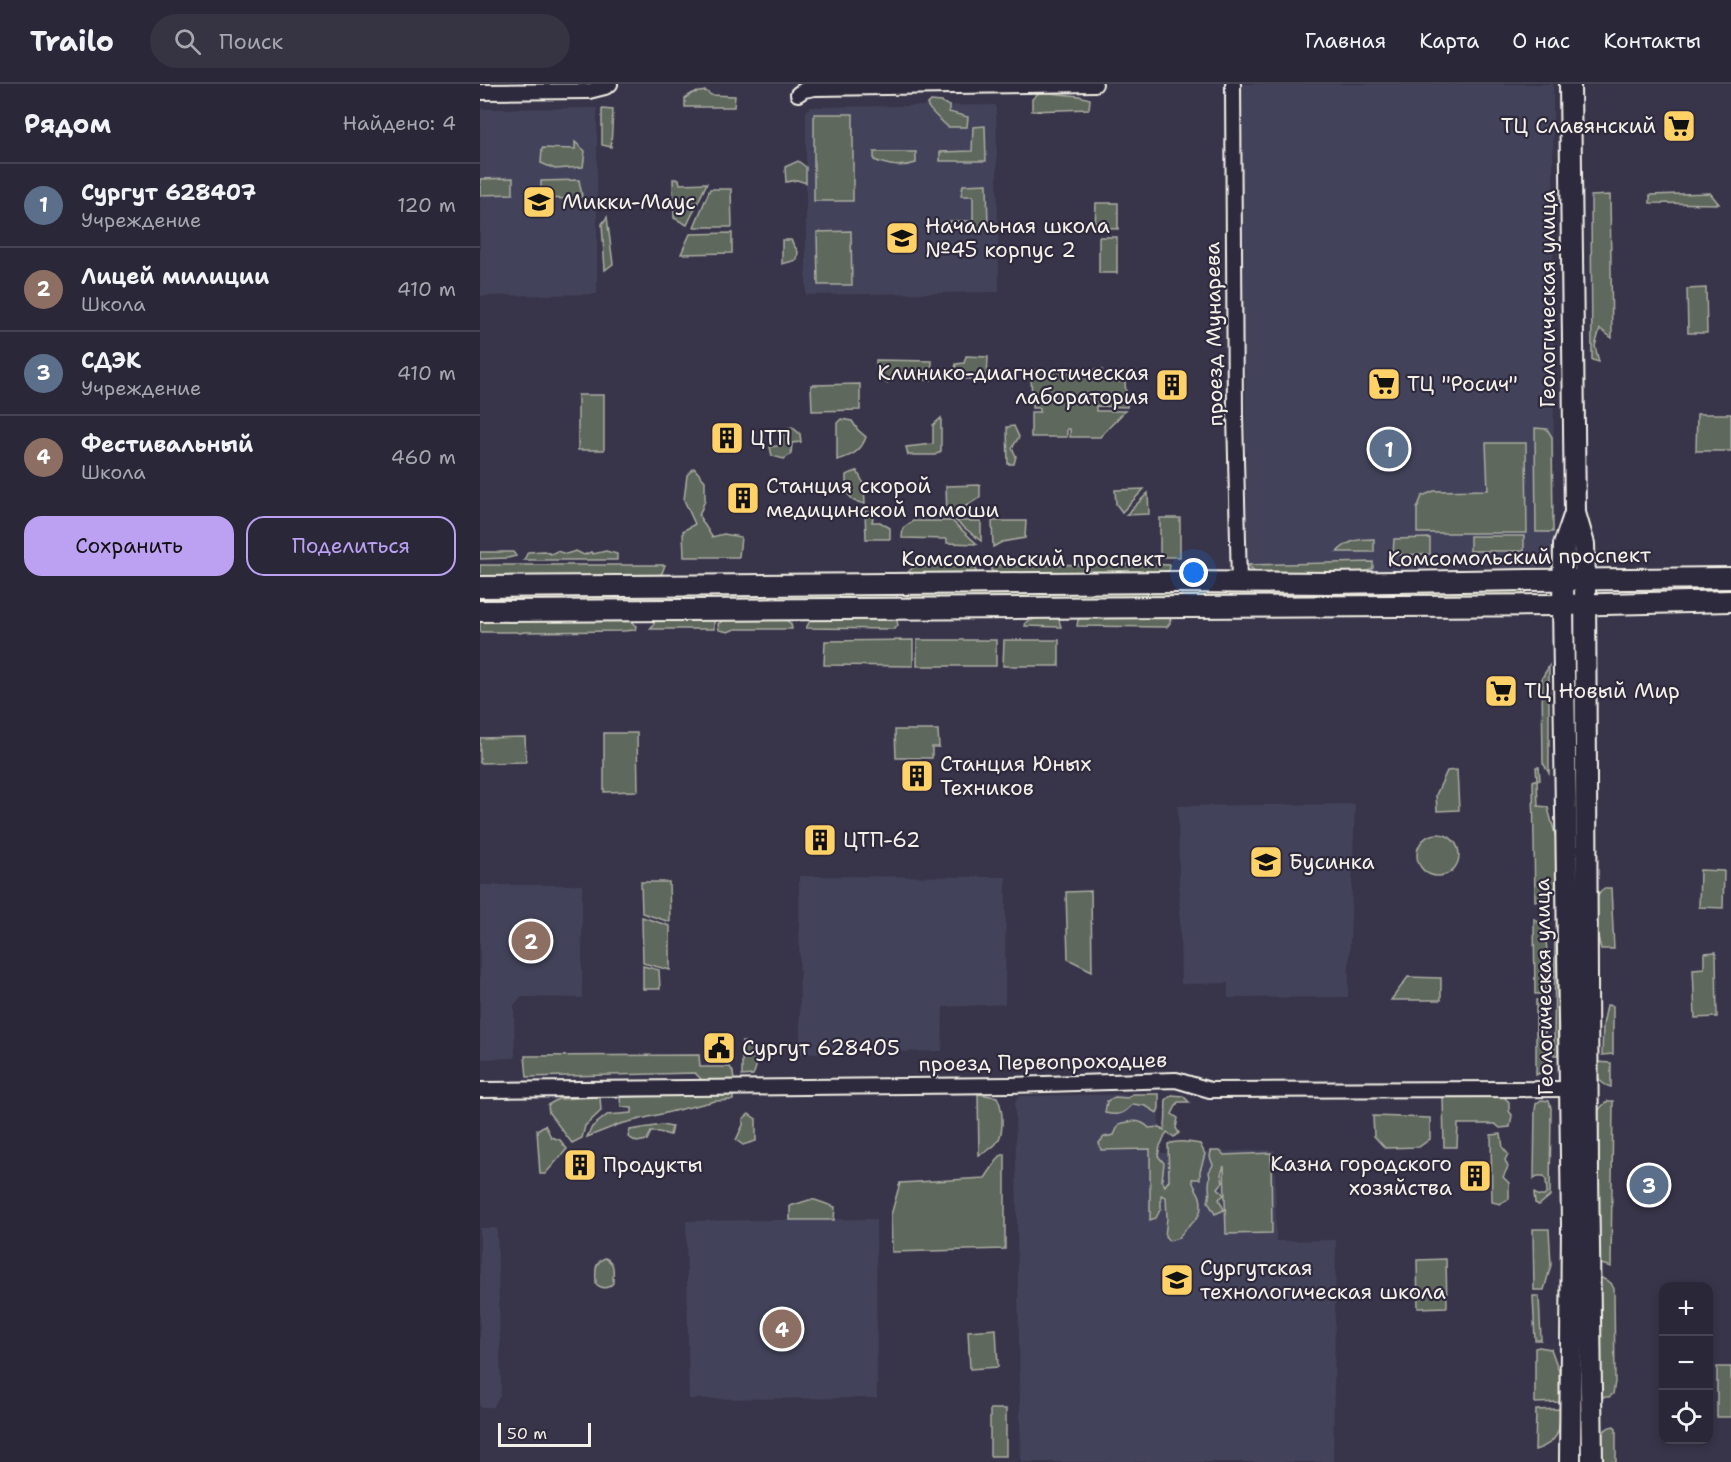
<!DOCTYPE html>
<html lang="ru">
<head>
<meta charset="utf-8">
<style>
  body { margin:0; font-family:"Shantell Sans",sans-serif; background:#363443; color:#f1f3f6 }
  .controls { position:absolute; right:18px; bottom:18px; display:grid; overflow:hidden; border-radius:12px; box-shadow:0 3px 9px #0003 }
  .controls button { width:54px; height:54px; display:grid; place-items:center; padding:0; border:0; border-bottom:2px solid #464453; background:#2a2838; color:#f1f3f6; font:30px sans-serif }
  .scale { position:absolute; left:18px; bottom:15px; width:93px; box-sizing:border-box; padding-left:6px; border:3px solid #f4f1e8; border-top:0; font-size:16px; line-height:21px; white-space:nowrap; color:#f4f1e8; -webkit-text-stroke:4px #2f2a3d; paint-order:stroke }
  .you { position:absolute; left:714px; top:489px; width:21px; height:21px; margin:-15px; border:4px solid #fff; border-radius:50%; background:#1a73e8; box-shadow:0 0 0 9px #1a73e833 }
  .badge { display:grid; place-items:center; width:39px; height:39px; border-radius:50%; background:#bca0f2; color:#fff; font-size:20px; font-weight:700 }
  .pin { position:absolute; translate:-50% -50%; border:3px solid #fff; box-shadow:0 2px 6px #0006 }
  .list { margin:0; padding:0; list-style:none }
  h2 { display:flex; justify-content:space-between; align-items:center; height:78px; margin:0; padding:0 24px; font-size:26px }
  h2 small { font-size:20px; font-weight:400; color:#a5a6ae }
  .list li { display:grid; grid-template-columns:39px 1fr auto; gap:18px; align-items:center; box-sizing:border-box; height:84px; padding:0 24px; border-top:2px solid #464453 }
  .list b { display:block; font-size:22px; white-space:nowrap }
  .list p { margin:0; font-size:20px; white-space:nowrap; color:#a5a6ae }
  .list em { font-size:20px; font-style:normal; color:#a5a6ae }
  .actions { display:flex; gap:12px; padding:18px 24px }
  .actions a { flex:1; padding:14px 0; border:2px solid #bca0f2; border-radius:18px; text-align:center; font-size:21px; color:#bca0f2 }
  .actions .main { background:#bca0f2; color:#111 }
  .icon { flex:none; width:33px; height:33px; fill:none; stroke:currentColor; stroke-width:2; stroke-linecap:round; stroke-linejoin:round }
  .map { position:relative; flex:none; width:1251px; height:1378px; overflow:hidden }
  header { display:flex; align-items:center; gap:36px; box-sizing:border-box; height:84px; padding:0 30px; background:#2a2838; border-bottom:2px solid #464453 }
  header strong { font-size:28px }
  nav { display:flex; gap:33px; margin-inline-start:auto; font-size:21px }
  .search { width:420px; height:54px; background:#363443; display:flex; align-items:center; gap:15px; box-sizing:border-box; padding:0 21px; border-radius:33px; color:#a5a6ae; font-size:22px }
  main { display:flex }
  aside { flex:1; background:#2a2838 }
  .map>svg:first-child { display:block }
</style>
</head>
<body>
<header>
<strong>Trailo</strong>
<div class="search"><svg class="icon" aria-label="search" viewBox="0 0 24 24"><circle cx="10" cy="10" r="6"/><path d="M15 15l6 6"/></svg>Поиск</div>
<nav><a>Главная</a><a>Карта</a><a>О нас</a><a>Контакты</a></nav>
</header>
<main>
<aside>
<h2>Рядом<small>Найдено: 4</small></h2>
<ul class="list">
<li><span class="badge" style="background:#5c6f8a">1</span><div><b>Сургут 628407</b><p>Учреждение</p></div><em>120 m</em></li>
<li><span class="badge" style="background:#8d6e63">2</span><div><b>Лицей милиции</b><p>Школа</p></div><em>410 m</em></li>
<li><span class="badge" style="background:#5c6f8a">3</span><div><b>СДЭК</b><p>Учреждение</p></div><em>410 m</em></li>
<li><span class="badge" style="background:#8d6e63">4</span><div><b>Фестивальный</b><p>Школа</p></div><em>460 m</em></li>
</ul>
<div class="actions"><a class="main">Сохранить</a><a>Поделиться</a></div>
</aside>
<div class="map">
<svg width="1251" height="1378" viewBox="0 0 1251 1378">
  <rect width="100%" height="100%" fill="#38354a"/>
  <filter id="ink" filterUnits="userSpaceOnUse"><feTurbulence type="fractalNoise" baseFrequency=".0167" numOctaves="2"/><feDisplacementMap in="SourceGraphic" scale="12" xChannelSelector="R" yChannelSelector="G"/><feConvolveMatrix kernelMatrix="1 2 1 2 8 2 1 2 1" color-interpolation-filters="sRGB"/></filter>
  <g filter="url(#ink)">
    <g fill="#43425a">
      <polygon points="743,0 1073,0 1074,466 1056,485 1032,486 1009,480 939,484 919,491 775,492 769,488 767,481 765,282 747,255"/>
      <polygon points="516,21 519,208 326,211 326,28 330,23"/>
      <polygon points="117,24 117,210 0,212 0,25"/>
      <polygon points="875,720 868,913 748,914 748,899 701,900 698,722"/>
      <polygon points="319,792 526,793 525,920 463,923 462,967 320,970"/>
      <polygon points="0,801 102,801 102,914 41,913 34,921 35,974 0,975"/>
      <polygon points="679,1010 679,1069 795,1066 796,1157 856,1156 853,1378 541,1378 535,1018 540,1012"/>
      <polygon points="396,1135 397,1314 209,1315 206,1137"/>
      <polygon points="0,1144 17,1144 21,1302 20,1312 13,1323 0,1323"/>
    </g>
    <g fill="#5f685c" stroke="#aaaca2" stroke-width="1.5">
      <polygon points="226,7 231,11 255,12 254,23 205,23 205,14 213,9"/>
      <polygon points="560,8 599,12 610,15 609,25 552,27 552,15"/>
      <path d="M451 17 462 18 469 22V28L488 33 487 43H468C460 35 452 30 447 21Z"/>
      <polygon points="122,25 133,26 131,63 122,61"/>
      <rect x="334" y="30" width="39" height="87"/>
      <polygon points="505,42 506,77 460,77 460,68 492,67 493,43"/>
      <polygon points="95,58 105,67 103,83 75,85 61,79 62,64 95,65"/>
      <path d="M394 68H436V79C421 84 409 82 394 76Z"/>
      <polygon points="318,77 326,83 326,99 317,96 306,98 305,83"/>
      <polygon points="33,94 33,110 0,111 0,95"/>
      <polygon points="193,95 199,95 200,100 227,99 207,141 194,134"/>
      <polygon points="99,96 102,112 93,119 93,115 61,114 61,97"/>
      <polygon points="507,100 508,144 476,145 470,137 493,137 493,112 481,112 483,101"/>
      <polygon points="230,105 251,105 252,143 214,143"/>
      <polygon points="1230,109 1239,120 1170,119 1170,111"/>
      <polygon points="1130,111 1132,254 1120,245 1115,262 1119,278 1112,276 1111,112"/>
      <polygon points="616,119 638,119 638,145 615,144"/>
      <polygon points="127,133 133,180 125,186 122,140"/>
      <polygon points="371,147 372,201 338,201 337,148"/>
      <polygon points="252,149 252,169 201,170 210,150"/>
      <rect x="619" y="153" width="18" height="36"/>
      <polygon points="302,156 311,156 318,168 317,176 302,180"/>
      <polygon points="1226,204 1227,249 1208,249 1207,205"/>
      <polygon points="486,272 508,273 507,295 473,295 476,280 484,279"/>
      <path d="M396 276 452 277 451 296H443L440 286 433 288 429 292 421 287 415 289 407 299C397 293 396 287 396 276Z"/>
      <polygon points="589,285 622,286 623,296 645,298 647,323 616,322 616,327 645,327 620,353 590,353 590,345 587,345 587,353 551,353 551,328 560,328 560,324 552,324 551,286 584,286 585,290 589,289"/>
      <polygon points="380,300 380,326 332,327 331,301"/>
      <rect x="98" y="311" width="26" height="55"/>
      <polygon points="1217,330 1251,330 1251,367 1216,367"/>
      <polygon points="461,334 461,367 455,371 428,371 426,363 453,360 453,341"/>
      <path d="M361 335 372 337 378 346 386 353C381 368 371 372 357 376V339Z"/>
      <polygon points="534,342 539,353 532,364 536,372 534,380 528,380 527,343"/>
      <polygon points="312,343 320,350 321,358 312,359 311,370 304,375 292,372 290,363 302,361 303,348"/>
      <polygon points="1055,344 1067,345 1072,353 1073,448 1056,448"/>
      <polygon points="1006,359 1046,359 1047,449 937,449 937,425 942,412 954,407 1008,406"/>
      <polygon points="214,384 225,397 225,416 219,432 232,453 244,450 261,453 259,473 204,473 203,447 215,440 204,416 207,391"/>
      <polygon points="377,387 384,400 385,420 374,417 366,408 366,391"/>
      <polygon points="500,401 500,413 471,432 467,432 466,402"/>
      <polygon points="664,405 642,428 636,420 635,406"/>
      <polygon points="668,409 669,430 646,431"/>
      <polygon points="385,426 394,428 392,438 400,438 410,444 410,455 386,455"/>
      <rect x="680" y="434" width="20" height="39"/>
      <polygon points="433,437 472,437 497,460 467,459 467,455 422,454 423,444"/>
      <polygon points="476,437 501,437 501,457"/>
      <polygon points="512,437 546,437 545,454 522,458 513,463"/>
      <rect x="990" y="452" width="54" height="15"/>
      <polygon points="950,454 950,470 913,471 914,455"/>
      <path d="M894 455V468H857C869 456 878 455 894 455Z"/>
      <polygon points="64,467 71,470 77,467 86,470 96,467 104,471 111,468 113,470 126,467 137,470 137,476 44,476 48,468"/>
      <polygon points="0,468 33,468 36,472 28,474 0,475"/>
      <polygon points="893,478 893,484 885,489 779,490 767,481"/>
      <polygon points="666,480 690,481 689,490 517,491 511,486 510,481"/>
      <polygon points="0,481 185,481 182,489 176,493 0,494"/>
      <polygon points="437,481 496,481 496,488 490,493 426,492 429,487"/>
      <polygon points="1043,507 1043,512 702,513 701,508"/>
      <polygon points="691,508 691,514 427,515 427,510"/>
      <polygon points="230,510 230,517 0,519 0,511"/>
      <polygon points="417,510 417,516 240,517 240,511"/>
      <polygon points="603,531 691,531 690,539 687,543 597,542 598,536"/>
      <polygon points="564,532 576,532 579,536 581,543 545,542 546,538"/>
      <polygon points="416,533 418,541 415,545 326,544 330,537 335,534"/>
      <polygon points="143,534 149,536 156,542 155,546 143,547 44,548 40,549 37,548 0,548 0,535"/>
      <polygon points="241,534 305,535 311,540 312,545 255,545 248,548 239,546 238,540 241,538"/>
      <polygon points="177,535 234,535 234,545 170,545"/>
      <polygon points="433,556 433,582 344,581 345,557"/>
      <rect x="437" y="556" width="79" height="26"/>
      <polygon points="524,556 579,556 579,582 523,582"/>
      <polygon points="1095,557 1099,967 1091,558"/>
      <polygon points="1069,582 1069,689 1063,679 1062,594"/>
      <polygon points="415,646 458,646 459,663 452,663 452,674 416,674"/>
      <polygon points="124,649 157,649 158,707 124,708"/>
      <polygon points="45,653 46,678 0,679 0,654"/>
      <path d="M1056 683H1059L1060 696 1057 697 1058 722 1068 723C1070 734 1074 744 1076 755 1078 765 1079 798 1074 806 1070 814 1062 816 1055 817L1053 697 1057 695Z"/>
      <polygon points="977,686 979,726 957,727 956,711 967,687"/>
      <circle cx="958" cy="771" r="21"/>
      <polygon points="1220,786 1244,787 1243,824 1219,823"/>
      <polygon points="161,798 189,798 190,838 162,829"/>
      <path d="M1125 804H1131L1134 865H1121C1117 849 1106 814 1125 804Z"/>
      <polygon points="611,807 612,887 588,875 586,808"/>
      <polygon points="162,833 190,842 190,886 163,879"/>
      <path d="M1054 835C1073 845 1066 891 1065 910H1055Z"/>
      <polygon points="1075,853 1077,857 1078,971 1074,971"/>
      <polygon points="1236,868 1237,933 1215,934 1213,885 1224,884 1224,869"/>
      <polygon points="163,882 179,886 180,905 163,905"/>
      <polygon points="928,893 961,894 961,916 911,916"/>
      <polygon points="1056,916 1065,917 1065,986 1056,991"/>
      <polygon points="1127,921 1133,922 1133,970 1122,971 1123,941"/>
      <path d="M262 958 271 959C277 970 279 979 273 991L262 992Z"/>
      <polygon points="219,971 220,983 250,983 253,988 254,997 250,1001 223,1001 221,995 215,989 47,993 45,972"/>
      <path d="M1115 978 1131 979V1003C1117 999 1117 991 1115 978Z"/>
      <polygon points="253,1010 253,1016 235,1017 140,1040 107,1053 112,1043 127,1031 152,1029 152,1024 141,1023 140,1013"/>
      <path d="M498 1010 517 1013C521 1020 521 1024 522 1032 523 1054 519 1062 499 1071Z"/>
      <path d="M652 1010H679V1024L677 1029 666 1022 653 1020C644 1030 639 1032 625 1029L627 1017 635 1013 648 1014Z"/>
      <path d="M692 1011 703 1012 709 1018H698L692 1030 698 1034 696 1044 699 1049 694 1053 687 1048 680 1062 678 1072 684 1079 682 1096 685 1102 689 1096 688 1060C699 1056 708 1058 720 1060L725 1070 720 1087V1095H712C713 1102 718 1107 720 1113 726 1137 706 1139 699 1154L689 1157 685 1152 687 1134 686 1113 681 1111V1124L676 1134 670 1136V1065L621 1066 619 1059 624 1053 634 1051 639 1040C651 1037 660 1034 669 1044L679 1043 684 1046C687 1036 685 1026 686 1016Z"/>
      <polygon points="963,1011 1022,1011 1029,1018 1029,1027 1032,1031 1030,1043 1020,1044 1015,1040 978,1040 977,1063 964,1063"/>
      <polygon points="120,1013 121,1027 105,1042 102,1054 92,1059 69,1029 68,1021 78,1015"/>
      <polygon points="1061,1016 1069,1017 1071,1024 1070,1112 1059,1121 1055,1119 1054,1109 1059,1112 1064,1112 1067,1109 1066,1096 1064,1092 1057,1092 1054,1095 1055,1026 1056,1020"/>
      <polygon points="1128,1017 1133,1017 1131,1183 1118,1179 1117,1028 1122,1022"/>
      <polygon points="269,1030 276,1035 276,1057 263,1061 256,1056 263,1041 263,1035"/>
      <polygon points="893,1032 950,1034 950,1055 939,1063 905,1064 894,1052"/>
      <polygon points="65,1041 71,1053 80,1056 87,1065 65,1090 60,1090 57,1046"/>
      <polygon points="182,1041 192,1043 190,1051 179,1048 171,1048 167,1056 157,1058 148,1053 150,1046"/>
      <polygon points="1021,1050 1023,1064 1028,1070 1025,1076 1028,1083 1023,1093 1029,1099 1029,1115 1020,1120 1012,1118 1011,1051"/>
      <path d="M731 1067H740L744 1071 791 1069 792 1149 746 1150 744 1082 741 1090 743 1098 738 1104 744 1111 739 1115 744 1126 735 1130 728 1118C731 1108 729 1110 729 1101 729 1096 731 1094 729 1088L733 1081 730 1073Z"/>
      <polygon points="525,1070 525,1165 412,1168 411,1131 420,1099 505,1094 520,1072"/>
      <polygon points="329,1116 335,1116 355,1123 354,1136 310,1136 310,1122"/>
      <polygon points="1053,1145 1069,1145 1071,1181 1064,1206 1054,1206"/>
      <path d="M125 1174C136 1179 133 1188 133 1199 128 1205 122 1205 116 1200 116 1189 113 1179 125 1174Z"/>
      <polygon points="966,1175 967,1223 938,1224 937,1176"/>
      <polygon points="1120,1193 1131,1199 1134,1205 1135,1298 1133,1310 1129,1313 1122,1313 1118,1310 1117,1197"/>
      <polygon points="1053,1212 1059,1212 1061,1256 1055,1256"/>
      <polygon points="516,1245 518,1283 490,1285 488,1247"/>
      <polygon points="1059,1263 1071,1265 1079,1287 1080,1318 1055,1319 1055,1264"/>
      <rect x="1237" y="1283" width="14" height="50"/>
      <rect x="510" y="1325" width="16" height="47"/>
      <path d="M1080 1325C1081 1347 1078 1359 1055 1366L1056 1326Z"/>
      <path d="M1134 1342 1136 1345V1378H1120C1120 1365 1117 1344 1134 1342Z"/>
    </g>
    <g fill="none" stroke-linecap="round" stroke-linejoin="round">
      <g stroke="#f4f1e8" stroke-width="18">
        <g id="street">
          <polyline points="753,0 755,331 759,499"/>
          <polyline points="0,8 109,7 125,3 130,0"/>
          <polyline points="318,10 324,6 335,4 615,0"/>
          <polyline points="0,1006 531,1001 696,996 730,1006 1089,1005"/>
        </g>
      </g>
      <g stroke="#f4f1e8" stroke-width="24">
        <g id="secondary">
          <polyline points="1090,0 1095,429 1104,460 1105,495 1108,1090 1112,1378"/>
          <polyline points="0,503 696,498 849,499 1048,496 1251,494"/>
          <polyline points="0,527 1083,521 1251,517"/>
          <polyline points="1090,1378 1092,1140 1083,521 1084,461 1095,429"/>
        </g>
      </g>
      <use href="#street" stroke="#2f2a3d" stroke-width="14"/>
      <use href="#secondary" stroke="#2f2a3d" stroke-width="20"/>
    </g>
  </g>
  <defs>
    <g id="supermarket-square" transform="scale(1.725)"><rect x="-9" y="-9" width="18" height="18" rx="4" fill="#ffd166" stroke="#2f2a3d"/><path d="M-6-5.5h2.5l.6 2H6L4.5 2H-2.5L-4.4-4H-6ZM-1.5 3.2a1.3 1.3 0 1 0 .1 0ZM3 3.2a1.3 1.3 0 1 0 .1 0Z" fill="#111"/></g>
    <g id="school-square" transform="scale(1.725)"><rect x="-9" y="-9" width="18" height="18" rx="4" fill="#ffd166" stroke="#2f2a3d"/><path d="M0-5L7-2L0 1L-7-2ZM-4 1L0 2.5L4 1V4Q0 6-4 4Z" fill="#111"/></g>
    <g id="building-square" transform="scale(1.725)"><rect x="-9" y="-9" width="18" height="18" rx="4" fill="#ffd166" stroke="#2f2a3d"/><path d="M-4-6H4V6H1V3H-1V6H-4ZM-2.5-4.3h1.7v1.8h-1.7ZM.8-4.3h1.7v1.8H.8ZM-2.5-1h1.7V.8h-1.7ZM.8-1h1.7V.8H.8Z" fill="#111"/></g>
    <g id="civic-square" transform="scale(1.725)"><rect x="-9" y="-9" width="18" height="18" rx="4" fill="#ffd166" stroke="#2f2a3d"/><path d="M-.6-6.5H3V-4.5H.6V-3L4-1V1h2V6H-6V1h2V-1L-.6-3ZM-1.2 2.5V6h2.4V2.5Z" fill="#111"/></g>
  </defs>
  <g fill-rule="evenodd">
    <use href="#supermarket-square" x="1199" y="42"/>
    <use href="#school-square" x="59" y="118"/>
    <use href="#school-square" x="422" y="154"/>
    <use href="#supermarket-square" x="904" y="300"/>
    <use href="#building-square" x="692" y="301"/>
    <use href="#building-square" x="247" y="354"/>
    <use href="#building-square" x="263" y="414"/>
    <use href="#supermarket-square" x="1021" y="607"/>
    <use href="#building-square" x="437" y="692"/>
    <use href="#building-square" x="340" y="756"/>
    <use href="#school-square" x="786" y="778"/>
    <use href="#civic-square" x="239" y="964"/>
    <use href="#building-square" x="100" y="1081"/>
    <use href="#building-square" x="995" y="1092"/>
    <use href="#school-square" x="697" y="1196"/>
  </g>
  <g text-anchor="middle" stroke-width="4.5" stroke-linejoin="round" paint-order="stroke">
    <g font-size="21" fill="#f4f1e8" stroke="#2f2a3d" text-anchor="start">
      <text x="1176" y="49" text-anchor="end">ТЦ Славянский</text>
      <text x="82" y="125">Микки-Маус</text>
      <text x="445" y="149">Начальная школа<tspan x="445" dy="24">№45 корпус 2</tspan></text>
      <text x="669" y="296" text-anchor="end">Клинико-диагностическая<tspan x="669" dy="24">лаборатория</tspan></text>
      <text x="927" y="307">ТЦ "Росич"</text>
      <text x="270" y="361">ЦТП</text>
      <text x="286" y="409">Cтанция скорой<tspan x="286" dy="24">медицинской помоши</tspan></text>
      <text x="1044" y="614">ТЦ Новый Мир</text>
      <text x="460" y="687">Станция Юных<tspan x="460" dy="24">Техников</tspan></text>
      <text x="363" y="763">ЦТП-62</text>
      <text x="809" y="785">Бусинка</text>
      <text x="262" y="971">Сургут 628405</text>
      <text x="972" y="1087" text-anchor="end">Казна городского<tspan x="972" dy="24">хозяйства</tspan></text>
      <text x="123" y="1088">Продукты</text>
      <text x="720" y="1191">Сургутская<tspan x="720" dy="24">технологическая школа</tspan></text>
    </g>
    <g font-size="21" fill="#f4f1e8" stroke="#2f2a3d">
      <text transform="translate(1068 215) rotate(-90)" y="7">Геологическая улица</text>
      <text transform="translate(734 250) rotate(-91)" y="7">проезд Мунарева</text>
      <text transform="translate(1039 473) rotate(-1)" y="7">Комсомольский проспект</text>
      <text x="553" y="482">Комсомольский проспект</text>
      <text transform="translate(1064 903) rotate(-91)" y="7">Геологическая улица</text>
      <text transform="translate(563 978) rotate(-1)" y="7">проезд Первопроходцев</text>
    </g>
  </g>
</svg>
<div class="controls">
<button>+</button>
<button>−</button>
<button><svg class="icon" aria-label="locate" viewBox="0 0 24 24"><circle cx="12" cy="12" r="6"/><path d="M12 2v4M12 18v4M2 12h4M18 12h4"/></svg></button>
</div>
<div class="scale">50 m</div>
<div class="you"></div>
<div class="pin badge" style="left:909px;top:365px;background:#5c6f8a">1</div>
<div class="pin badge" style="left:51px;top:857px;background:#8d6e63">2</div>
<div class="pin badge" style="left:1169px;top:1101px;background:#5c6f8a">3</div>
<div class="pin badge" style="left:302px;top:1245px;background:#8d6e63">4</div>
</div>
</main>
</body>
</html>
